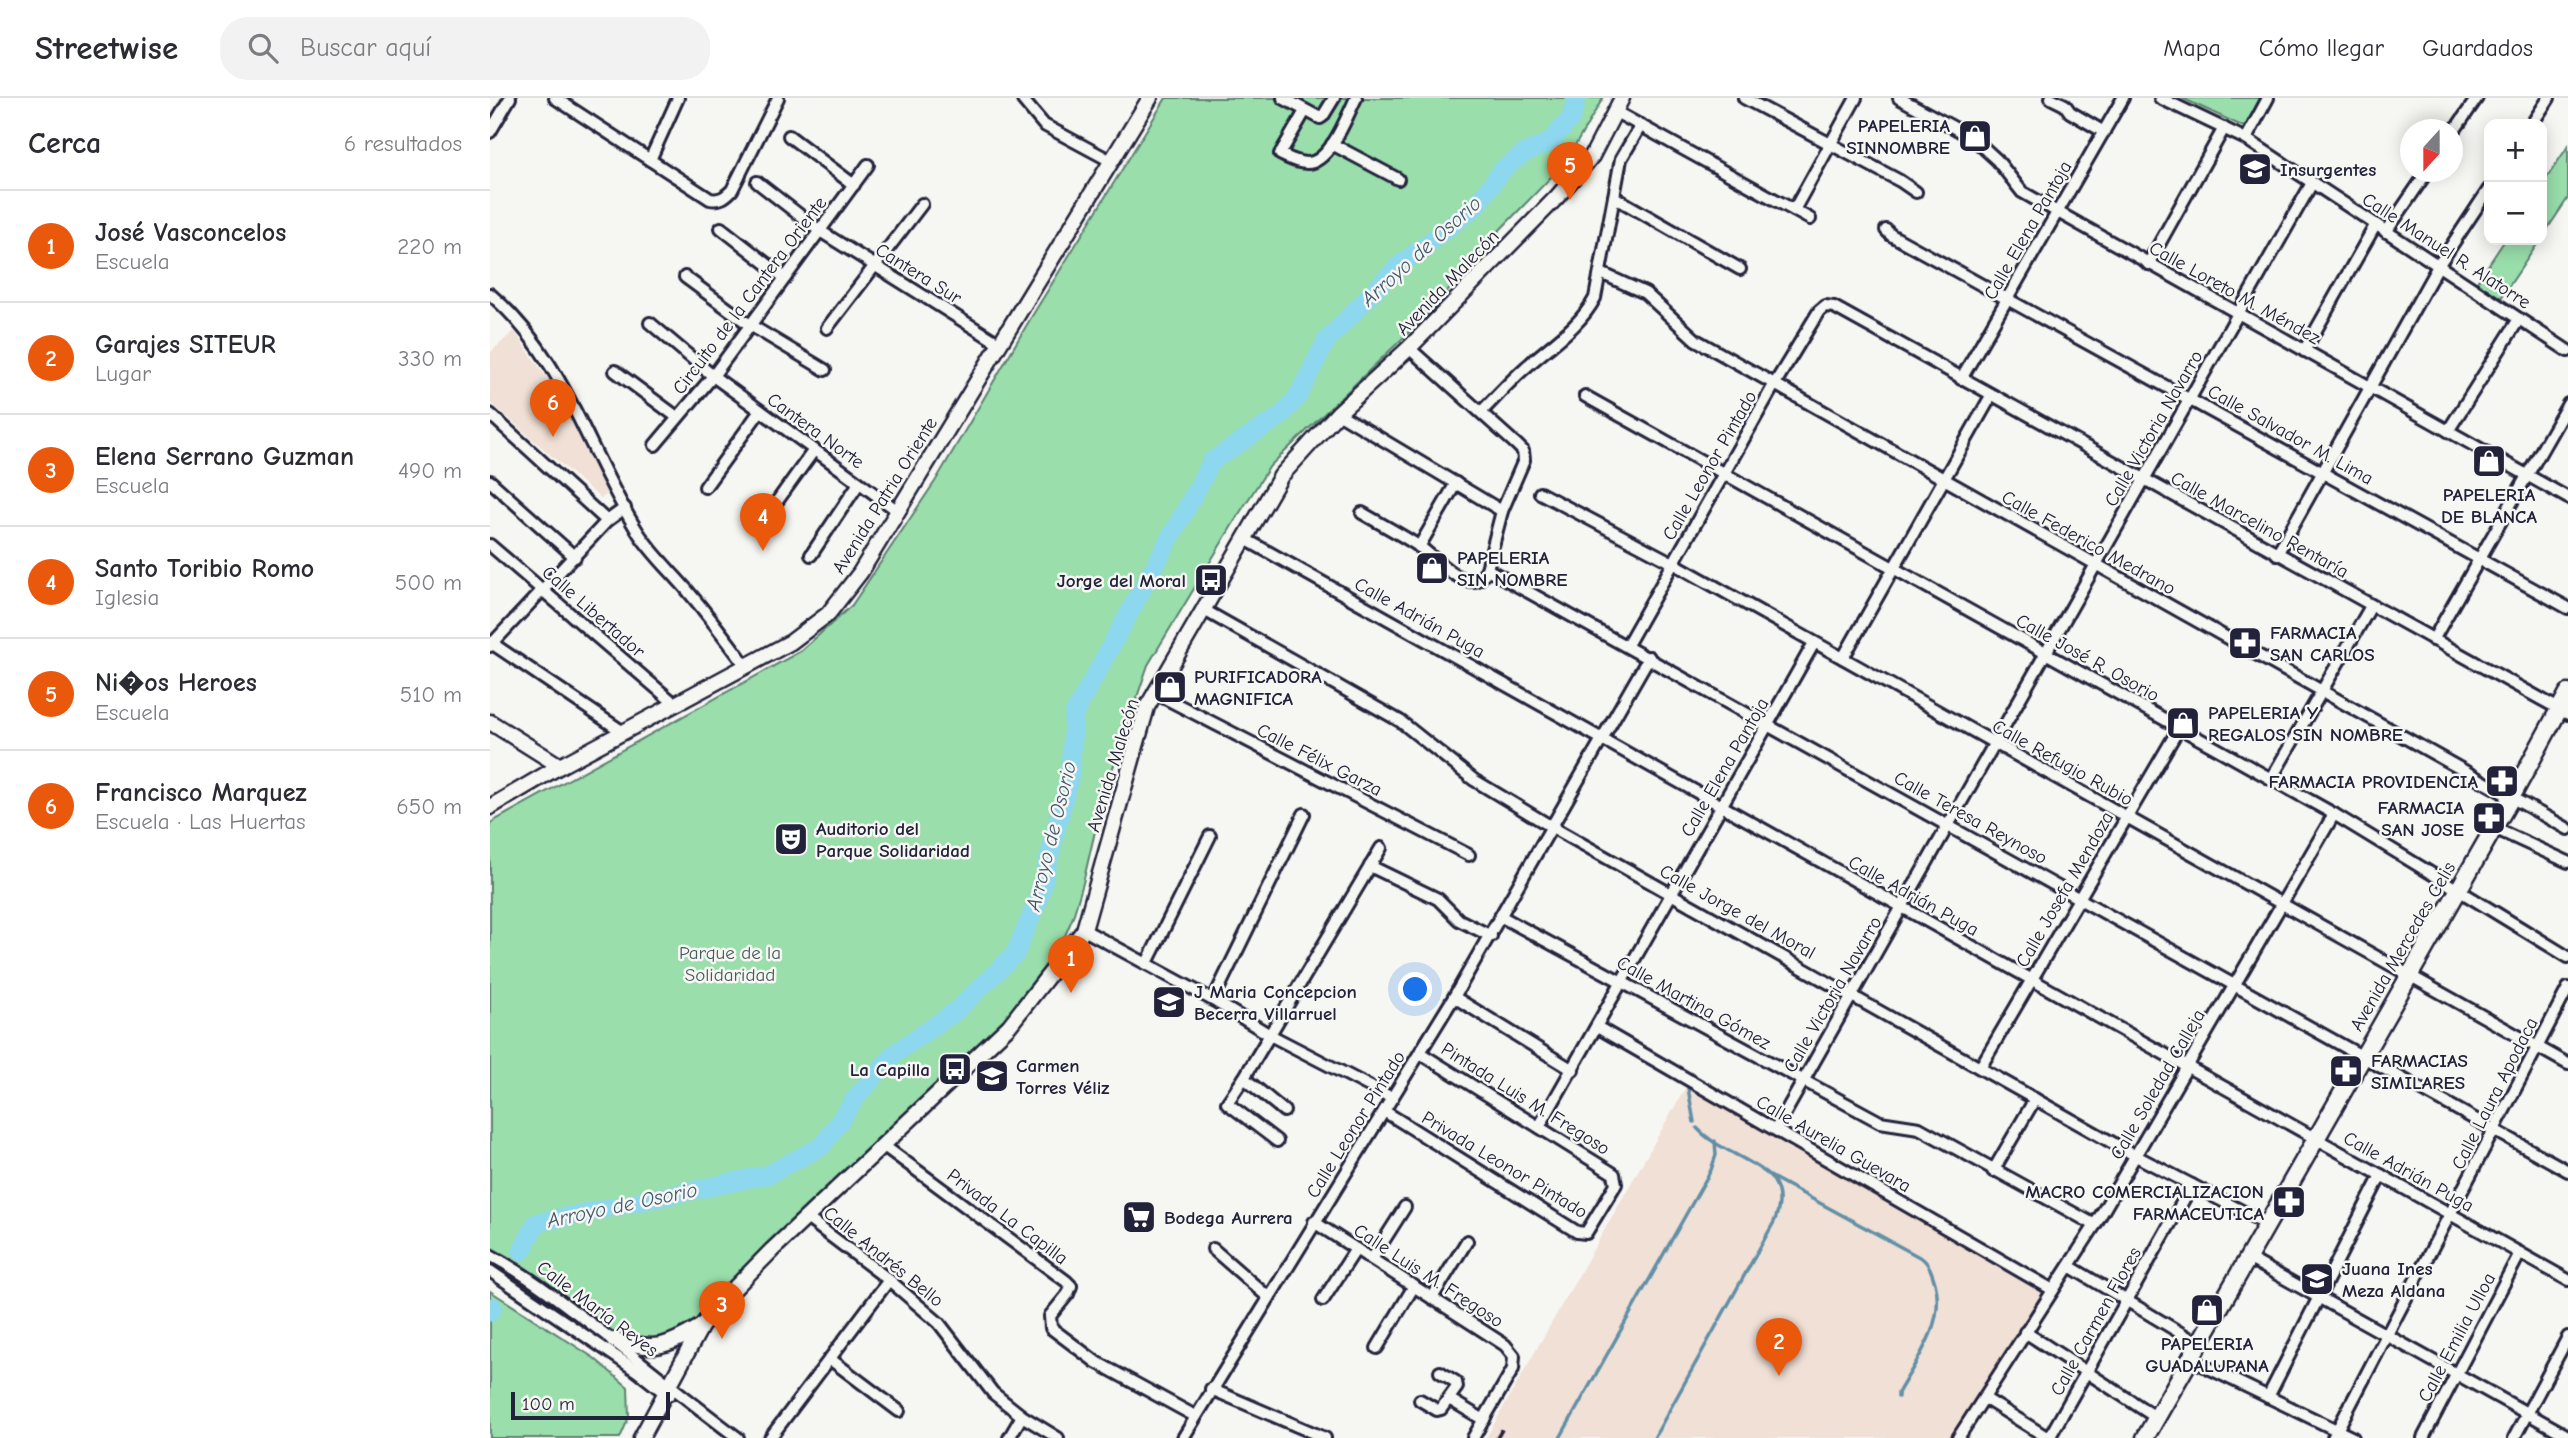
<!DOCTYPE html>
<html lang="es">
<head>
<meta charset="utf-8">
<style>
  body { margin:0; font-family:"Comic Neue",sans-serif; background:#f2f2f3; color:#2b2b33 }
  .controls { position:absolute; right:21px; top:21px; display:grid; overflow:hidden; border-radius:14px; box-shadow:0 4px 18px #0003 }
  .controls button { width:63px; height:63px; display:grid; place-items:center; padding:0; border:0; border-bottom:2px solid #e1e1e2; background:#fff; color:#2b2b33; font:35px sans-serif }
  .compass { position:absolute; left:1910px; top:21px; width:63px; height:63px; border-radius:50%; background:#fff; box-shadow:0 4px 18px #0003; rotate:201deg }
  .scale { position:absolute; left:21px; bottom:18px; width:159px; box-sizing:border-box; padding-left:7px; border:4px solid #22223b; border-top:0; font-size:19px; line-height:24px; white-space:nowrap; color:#22223b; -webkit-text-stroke:5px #f6f6f2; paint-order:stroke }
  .you { position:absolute; left:926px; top:892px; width:24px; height:24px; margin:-18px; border:5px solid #fff; border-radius:50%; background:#1a73e8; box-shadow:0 0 0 10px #1a73e833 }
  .badge { display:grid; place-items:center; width:46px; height:46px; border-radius:50%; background:#ea580c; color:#fff; font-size:23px; font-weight:700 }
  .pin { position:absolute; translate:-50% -58px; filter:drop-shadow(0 2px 4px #0008) }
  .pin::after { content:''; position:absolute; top:37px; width:24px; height:21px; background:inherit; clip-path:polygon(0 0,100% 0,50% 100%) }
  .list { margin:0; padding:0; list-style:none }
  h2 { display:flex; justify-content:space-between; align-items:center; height:91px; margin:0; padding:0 28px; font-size:30px }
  h2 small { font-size:23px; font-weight:400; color:#7c7c81 }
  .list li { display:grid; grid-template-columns:46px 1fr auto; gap:21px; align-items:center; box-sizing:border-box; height:112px; padding:0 28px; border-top:2px solid #e1e1e2 }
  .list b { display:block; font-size:26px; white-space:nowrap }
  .list p { margin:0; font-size:23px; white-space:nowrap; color:#7c7c81 }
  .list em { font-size:23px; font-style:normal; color:#7c7c81 }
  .icon { flex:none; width:38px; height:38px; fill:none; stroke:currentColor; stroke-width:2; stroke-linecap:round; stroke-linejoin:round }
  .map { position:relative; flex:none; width:2078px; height:1340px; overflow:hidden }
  header { display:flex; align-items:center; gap:42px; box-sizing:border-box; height:98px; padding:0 35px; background:#fff; border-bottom:2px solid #e1e1e2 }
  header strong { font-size:33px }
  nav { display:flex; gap:38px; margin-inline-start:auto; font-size:24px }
  .search { width:490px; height:63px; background:#f2f2f3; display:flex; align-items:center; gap:18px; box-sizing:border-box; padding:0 24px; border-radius:28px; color:#7c7c81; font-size:26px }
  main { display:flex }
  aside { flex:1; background:#fff }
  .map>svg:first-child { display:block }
</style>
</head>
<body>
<header>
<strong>Streetwise</strong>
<div class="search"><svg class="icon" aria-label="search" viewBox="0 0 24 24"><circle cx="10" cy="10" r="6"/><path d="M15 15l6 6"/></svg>Buscar aquí</div>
<nav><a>Mapa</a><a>Cómo llegar</a><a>Guardados</a></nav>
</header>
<main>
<aside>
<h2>Cerca<small>6 resultados</small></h2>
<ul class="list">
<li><span class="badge">1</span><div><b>José Vasconcelos</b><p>Escuela</p></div><em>220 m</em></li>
<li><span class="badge">2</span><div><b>Garajes SITEUR</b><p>Lugar</p></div><em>330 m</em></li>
<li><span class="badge">3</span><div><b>Elena Serrano Guzman</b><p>Escuela</p></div><em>490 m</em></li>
<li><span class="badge">4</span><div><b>Santo Toribio Romo</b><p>Iglesia</p></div><em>500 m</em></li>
<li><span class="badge">5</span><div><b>Ni�os Heroes</b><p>Escuela</p></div><em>510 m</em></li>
<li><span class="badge">6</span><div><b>Francisco Marquez</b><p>Escuela · Las Huertas</p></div><em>650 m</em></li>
</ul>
</aside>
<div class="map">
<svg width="2078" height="1340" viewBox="0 0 2078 1340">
  <rect width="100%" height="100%" fill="#f6f6f2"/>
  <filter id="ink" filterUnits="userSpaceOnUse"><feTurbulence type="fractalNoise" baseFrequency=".0143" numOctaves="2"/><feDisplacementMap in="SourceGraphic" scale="14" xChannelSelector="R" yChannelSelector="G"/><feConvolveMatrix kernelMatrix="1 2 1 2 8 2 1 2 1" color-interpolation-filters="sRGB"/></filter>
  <g filter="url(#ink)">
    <g fill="#f0e0d6">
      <polygon points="24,233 59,283 121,392 111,401 0,304 0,255"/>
      <polygon points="1196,989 1558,1198 1517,1251 1461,1340 996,1340"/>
    </g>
    <g fill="#99deab" stroke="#5e8073" stroke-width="2">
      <polygon points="676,0 1113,0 1079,58 1065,75 1006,136 941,213 780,368 749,416 658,567 613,699 593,785 583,819 574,840 533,911 211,1229 169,1249 130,1247 0,1173 0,725 311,553 362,507 446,382 542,218"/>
      <polygon points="1692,0 1772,0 1756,30"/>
      <polygon points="2078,48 2078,100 2052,139 2052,87"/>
      <polygon points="2015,142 2050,142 2011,200 1987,184"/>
      <polygon points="0,1193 104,1260 138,1289 139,1319 130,1340 0,1340"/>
    </g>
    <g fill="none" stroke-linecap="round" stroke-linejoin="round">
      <g stroke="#628fa7" stroke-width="3.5">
        <polyline points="1198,990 1204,1024"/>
        <path d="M1207 1030C1226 1051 1258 1059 1280 1078L1433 1161C1440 1167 1442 1176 1445 1185 1456 1225 1427 1261 1408 1295V1299"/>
        <polyline points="1070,1340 1221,1072 1226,1057 1225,1043"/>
        <path d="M1164 1340 1284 1124C1291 1108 1292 1093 1281 1079"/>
      </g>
      <g stroke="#8dd7ef" stroke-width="19">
        <polyline points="32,1153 46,1125 277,1077 332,1048 367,998 405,955 466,913 525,856 549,800 580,676 584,616 722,363 792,317 808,298 836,243 906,170 984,110 1013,71 1034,55 1060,44 1081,20 1087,0"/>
        <polyline points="0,1214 3,1209"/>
      </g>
      <g stroke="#22223b" stroke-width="16">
        <g id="minor">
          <path d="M65 0 220 101C230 103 235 99 242 92L288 0"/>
          <polyline points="793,0 830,20 833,18 844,0"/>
          <polyline points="1254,0 1410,83 1426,94"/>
          <polyline points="1409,0 1483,40 1507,62 1532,94 2078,400"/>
          <polyline points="1561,0 1575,7 1580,14 1614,34"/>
          <polyline points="1670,0 1756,41 2078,253"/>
          <polyline points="533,2 554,27 621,63"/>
          <path d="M815 13 790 56C798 60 807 65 817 65 840 65 857 18 866 0"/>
          <polyline points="1126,14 1320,121"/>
          <polyline points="2042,26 2059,0"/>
          <polyline points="0,34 20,0"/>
          <polyline points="1962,36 1987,0"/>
          <polyline points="299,38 364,87"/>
          <polyline points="1756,41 1778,0"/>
          <polyline points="842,46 908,81"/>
          <polyline points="160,62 188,0"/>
          <polyline points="267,84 330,133 510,246"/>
          <polyline points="1124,99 1250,171"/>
          <polyline points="1304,112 1366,0"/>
          <polyline points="231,130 295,180"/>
          <polyline points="1396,132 1401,137 2078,510"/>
          <polyline points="1896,134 1937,74"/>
          <polyline points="1658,166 1734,30"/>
          <polyline points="1111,175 1155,195 1206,242 2078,731"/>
          <polyline points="195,179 260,227 335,272"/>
          <path d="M0 196C75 260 96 350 146 431 159 453 180 472 197 492 218 517 237 542 256 568"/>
          <polyline points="160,225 223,278 408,413"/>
          <polyline points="337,230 432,106"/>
          <polyline points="1814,253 1886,126"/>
          <polyline points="125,273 187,319"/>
          <polyline points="1471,281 1633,0"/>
          <polyline points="1095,298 1844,716 2078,859"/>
          <path d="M992 313C1006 299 1020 283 1035 270 1060 247 1089 230 1105 200L1131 61 1151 27"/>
          <polyline points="848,315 1012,413"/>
          <polyline points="0,316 117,423"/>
          <polyline points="1958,333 2029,221"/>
          <polyline points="165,347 223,278 378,67"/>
          <polyline points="0,383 85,459"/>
          <polyline points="215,389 270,313"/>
          <polyline points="1050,395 1183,465 2078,966"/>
          <path d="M872 415C891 426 912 437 930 449 944 459 963 481 981 483 990 484 994 477 997 471L1012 413 1034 362 1033 353 1027 347 919 250"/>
          <polyline points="270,427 324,352"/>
          <polyline points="755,441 2078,1182"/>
          <polyline points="0,447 185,606"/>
          <polyline points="929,449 966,385"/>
          <polyline points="1787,456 1948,168 1999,91"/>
          <polyline points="321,457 369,385"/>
          <polyline points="997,471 2078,1073"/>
          <polyline points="714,512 910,623 984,682 1062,729 1646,1058 1777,1126"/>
          <polyline points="1943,542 2078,306"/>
          <polyline points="0,544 133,634"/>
          <polyline points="1137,547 1284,287 1329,213 1335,208 1344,209 2078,616"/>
          <polyline points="0,548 117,423 135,410"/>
          <polyline points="1353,560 1501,298"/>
          <polyline points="665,595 979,757"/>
          <polyline points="1781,681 1881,508"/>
          <polyline points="2004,730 2078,764"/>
          <polyline points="880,768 948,801 969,822 1001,838"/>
          <polyline points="1012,819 1390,1024 1429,1030 1605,1127"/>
          <polyline points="594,832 723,902 780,937 902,1000"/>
          <polyline points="657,865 720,738"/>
          <polyline points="964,899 1083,972"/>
          <polyline points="723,902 814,716"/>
          <polyline points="1107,929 1563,1192"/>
          <polyline points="1490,970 1689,630"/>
          <polyline points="754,980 737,1005 787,1043"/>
          <polyline points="794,1013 754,980 891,750"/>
          <polyline points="894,1013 1087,1134 1096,1135 1126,1086 1124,1076 930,955"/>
          <polyline points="1049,1029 1324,545"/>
          <polyline points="1286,1031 1822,85"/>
          <polyline points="394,1048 576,1183 581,1188 578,1196 560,1218 561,1230 606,1264 705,1318"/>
          <polyline points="1503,1073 1545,1001"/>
          <polyline points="317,1120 399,1182 449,1225 503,1295 532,1318 568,1340"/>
          <polyline points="824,1124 1015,1247 1024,1258 1023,1271 983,1340"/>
          <polyline points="723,1151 778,1199"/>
          <path d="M0 1157C29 1172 55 1191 81 1211 138 1252 191 1298 248 1340"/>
          <polyline points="1758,1160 2078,1338"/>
          <polyline points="882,1161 915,1109"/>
          <polyline points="1579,1168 1709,1246"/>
          <polyline points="0,1173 147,1273 175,1295 180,1296"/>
          <polyline points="942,1200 977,1143"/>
          <polyline points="833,1202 866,1151"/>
          <polyline points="1535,1234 1667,1320"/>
          <polyline points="887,1250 924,1188"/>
          <polyline points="340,1261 409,1313"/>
          <polyline points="1700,1261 1863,1340"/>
          <polyline points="721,1291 835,1340"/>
          <polyline points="1778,1299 1891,1077"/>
          <polyline points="1494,1300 1558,1340"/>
          <polyline points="959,1301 994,1322"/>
          <polyline points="930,1302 947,1312 951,1311 967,1289 966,1284 950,1274"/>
          <polyline points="280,1340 399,1182"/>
          <polyline points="519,1340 532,1318"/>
          <polyline points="693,1340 964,899 1159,559"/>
          <polyline points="1468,1340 1605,1127 1844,716"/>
          <polyline points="1559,1340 1702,1087"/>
          <polyline points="1843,1340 2078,890"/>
          <polyline points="1933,1340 2030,1155"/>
          <polyline points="2024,1340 2078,1239"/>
        </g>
      </g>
      <g stroke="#22223b" stroke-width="19">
        <g id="tertiary">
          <polyline points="0,624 70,668"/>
          <polyline points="0,709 70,668 301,544 338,516 370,475 660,0"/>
          <path d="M124 1242C165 1252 173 1251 210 1229"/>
          <polyline points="151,1340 211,1229 228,1207 282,1152 519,928 594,832 657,609 791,378 848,315 919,250 1067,99 1102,58 1132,0"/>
        </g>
      </g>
      <g stroke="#22223b" stroke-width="21">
        <polyline id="secondary" points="1655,1340 2021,700 2078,595"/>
      </g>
      <use href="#minor" stroke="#f6f6f2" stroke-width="10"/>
      <use href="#tertiary" stroke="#f6f6f2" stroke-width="14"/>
      <use href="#secondary" stroke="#f6f6f2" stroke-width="16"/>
      <polyline stroke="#22223b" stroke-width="3.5" stroke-dasharray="10 5" stroke-linecap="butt" points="1007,1340 1013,1330"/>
    </g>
  </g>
  <defs>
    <g id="shop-square" transform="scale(1.75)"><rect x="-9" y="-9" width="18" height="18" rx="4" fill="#22223b" stroke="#f6f6f2"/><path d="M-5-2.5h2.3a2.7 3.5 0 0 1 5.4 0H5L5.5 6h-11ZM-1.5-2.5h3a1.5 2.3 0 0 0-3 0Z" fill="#fff"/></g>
    <g id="school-square" transform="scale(1.75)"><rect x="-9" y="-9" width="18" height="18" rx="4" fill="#22223b" stroke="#f6f6f2"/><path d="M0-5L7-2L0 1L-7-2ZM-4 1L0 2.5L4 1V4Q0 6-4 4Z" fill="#fff"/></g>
    <g id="bus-square" transform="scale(1.75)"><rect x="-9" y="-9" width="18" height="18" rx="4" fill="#22223b" stroke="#f6f6f2"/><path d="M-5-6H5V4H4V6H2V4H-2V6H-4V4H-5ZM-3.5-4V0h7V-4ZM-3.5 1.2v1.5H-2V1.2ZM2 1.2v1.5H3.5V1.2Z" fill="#fff"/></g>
    <g id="pharmacy-square" transform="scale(1.75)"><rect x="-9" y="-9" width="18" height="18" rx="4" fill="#22223b" stroke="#f6f6f2"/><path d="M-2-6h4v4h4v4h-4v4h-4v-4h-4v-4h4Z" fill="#fff"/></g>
    <g id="theatre-square" transform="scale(1.75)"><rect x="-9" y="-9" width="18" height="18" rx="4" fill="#22223b" stroke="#f6f6f2"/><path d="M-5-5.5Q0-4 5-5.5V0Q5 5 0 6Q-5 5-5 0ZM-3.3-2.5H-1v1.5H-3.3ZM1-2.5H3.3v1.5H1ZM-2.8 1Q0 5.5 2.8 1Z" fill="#fff"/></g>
    <g id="supermarket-square" transform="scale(1.75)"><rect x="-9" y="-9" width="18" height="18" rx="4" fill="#22223b" stroke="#f6f6f2"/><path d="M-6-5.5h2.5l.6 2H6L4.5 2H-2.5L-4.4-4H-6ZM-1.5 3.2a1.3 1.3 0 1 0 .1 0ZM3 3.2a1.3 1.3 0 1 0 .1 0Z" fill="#fff"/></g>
  </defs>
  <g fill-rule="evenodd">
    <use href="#shop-square" x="1485" y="38"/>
    <use href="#school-square" x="1765" y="71"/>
    <use href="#shop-square" x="1999" y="363"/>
    <use href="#shop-square" x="942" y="470"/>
    <use href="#bus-square" x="721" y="482"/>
    <use href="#pharmacy-square" x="1755" y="545"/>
    <use href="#shop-square" x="680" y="589"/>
    <use href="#shop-square" x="1693" y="625"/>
    <use href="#pharmacy-square" x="2012" y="683"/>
    <use href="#pharmacy-square" x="1999" y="720"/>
    <use href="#theatre-square" x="301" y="741"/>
    <use href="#school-square" x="679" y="904"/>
    <use href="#bus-square" x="465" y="971"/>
    <use href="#pharmacy-square" x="1856" y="973"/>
    <use href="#school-square" x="502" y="978"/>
    <use href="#pharmacy-square" x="1799" y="1104"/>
    <use href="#supermarket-square" x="649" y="1119"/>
    <use href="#school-square" x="1827" y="1181"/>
    <use href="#shop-square" x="1717" y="1212"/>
  </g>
  <g text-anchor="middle" stroke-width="5" stroke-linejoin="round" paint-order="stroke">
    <g font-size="19" font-weight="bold" fill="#22223b" stroke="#f6f6f2" text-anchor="start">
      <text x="1460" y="34" text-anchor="end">PAPELERIA<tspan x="1460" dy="22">SINNOMBRE</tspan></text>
      <text x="1790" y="78">Insurgentes</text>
      <text x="1999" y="403" text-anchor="middle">PAPELERIA<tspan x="1999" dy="22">DE BLANCA</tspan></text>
      <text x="967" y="466">PAPELERIA<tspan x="967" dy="22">SIN NOMBRE</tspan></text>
      <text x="696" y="489" text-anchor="end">Jorge del Moral</text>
      <text x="1780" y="541">FARMACIA<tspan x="1780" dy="22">SAN CARLOS</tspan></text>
      <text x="704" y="585">PURIFICADORA<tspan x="704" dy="22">MAGNIFICA</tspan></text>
      <text x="1718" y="621">PAPELERIA Y<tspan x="1718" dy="22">REGALOS SIN NOMBRE</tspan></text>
      <text x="1988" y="690" text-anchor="end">FARMACIA PROVIDENCIA</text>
      <text x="1974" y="716" text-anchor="end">FARMACIA<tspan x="1974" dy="22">SAN JOSE</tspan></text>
      <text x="326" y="737">Auditorio del<tspan x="326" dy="22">Parque Solidaridad</tspan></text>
      <text x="704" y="900">J Maria Concepcion<tspan x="704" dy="22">Becerra Villarruel</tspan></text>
      <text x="1881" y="969">FARMACIAS<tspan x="1881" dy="22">SIMILARES</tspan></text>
      <text x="526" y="974">Carmen<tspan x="526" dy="22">Torres Véliz</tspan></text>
      <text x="440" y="978" text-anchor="end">La Capilla</text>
      <text x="1774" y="1100" text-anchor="end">MACRO COMERCIALIZACION<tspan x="1774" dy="22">FARMACEUTICA</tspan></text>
      <text x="674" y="1126">Bodega Aurrera</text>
      <text x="1852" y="1177">Juana Ines<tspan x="1852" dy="22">Meza Aldana</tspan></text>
      <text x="1717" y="1252" text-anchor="middle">PAPELERIA<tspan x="1717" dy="22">GUADALUPANA</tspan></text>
    </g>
    <g font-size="19" fill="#22223b" stroke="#f6f6f2">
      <text transform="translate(1537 132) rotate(-60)" y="7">Calle Elena Pantoja</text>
      <text transform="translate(1957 152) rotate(33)" y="7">Calle Manuel R. Alatorre</text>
      <text transform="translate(429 175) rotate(32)" y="7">Cantera Sur</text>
      <text transform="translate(957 184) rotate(-46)" y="7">Avenida Malecón</text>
      <text transform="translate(1745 194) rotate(29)" y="7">Calle Loreto M. Méndez</text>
      <text transform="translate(259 197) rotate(-53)" y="7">Circuito de la Cantera Oriente</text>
      <text transform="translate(1663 330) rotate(-60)" y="7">Calle Victoria Navarro</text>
      <text transform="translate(326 332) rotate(36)" y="7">Cantera Norte</text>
      <text transform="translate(1801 336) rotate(29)" y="7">Calle Salvador M. Lima</text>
      <text transform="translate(1219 367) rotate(-60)" y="7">Calle Leonor Pintado</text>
      <text transform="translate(394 397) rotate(-58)" y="7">Avenida Patria Oriente</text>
      <text transform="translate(1770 426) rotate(29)" y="7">Calle Marcelino Rentaría</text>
      <text transform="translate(1599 444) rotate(29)" y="7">Calle Federico Medrano</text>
      <text transform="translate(104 513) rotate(41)" y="7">Calle Libertador</text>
      <text transform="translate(930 519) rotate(29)" y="7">Calle Adrián Puga</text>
      <text transform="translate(1598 559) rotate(29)" y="7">Calle José R. Osorio</text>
      <text transform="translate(830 661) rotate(27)" y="7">Calle Félix Garza</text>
      <text transform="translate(1573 664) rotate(29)" y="7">Calle Refugio Rubio</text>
      <text transform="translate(622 667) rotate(-73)" y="7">Avenida Malecón</text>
      <text transform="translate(1234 669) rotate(-60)" y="7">Calle Elena Pantoja</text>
      <text transform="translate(1481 719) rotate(29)" y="7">Calle Teresa Reynoso</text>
      <text transform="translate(1574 791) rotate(-60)" y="7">Calle Josefa Mendoza</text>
      <text transform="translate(1424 797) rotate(29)" y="7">Calle Adrián Puga</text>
      <text transform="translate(1248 813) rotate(29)" y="7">Calle Jorge del Moral</text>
      <text transform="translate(1912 848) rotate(-60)" y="7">Avenida Mercedes Celis</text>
      <text transform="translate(1342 896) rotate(-60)" y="7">Calle Victoria Navarro</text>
      <text transform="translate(1204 904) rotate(29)" y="7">Calle Martina Gómez</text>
      <text transform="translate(1667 986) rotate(-60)" y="7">Calle Soledad Calleja</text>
      <text transform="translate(2004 995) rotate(-63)" y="7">Calle Laura Apodaca</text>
      <text transform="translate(1036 1000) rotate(32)" y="7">Pintada Luis M. Fregoso</text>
      <text transform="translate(865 1026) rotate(-58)" y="7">Calle Leonor Pintado</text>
      <text transform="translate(1344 1045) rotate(30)" y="7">Calle Aurelia Guevara</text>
      <text transform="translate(1015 1066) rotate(31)" y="7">Privada Leonor Pintado</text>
      <text transform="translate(1919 1073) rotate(29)" y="7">Calle Adrián Puga</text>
      <text transform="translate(518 1118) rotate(37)" y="7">Privada La Capilla</text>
      <text transform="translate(394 1158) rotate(39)" y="7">Calle Andrés Bello</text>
      <text transform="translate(939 1177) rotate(33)" y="7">Calle Luis M. Fregoso</text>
      <text transform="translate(108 1210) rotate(37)" y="7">Calle María Reyes</text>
      <text transform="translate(1605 1223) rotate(-61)" y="7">Calle Carmen Flores</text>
      <text transform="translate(1966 1239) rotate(-62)" y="7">Calle Emilia Ulloa</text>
    </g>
    <g font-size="19" fill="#465a5d" stroke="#f6f6f2">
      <text x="240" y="861">Parque de la<tspan x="240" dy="22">Solidaridad</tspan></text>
    </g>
    <g font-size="21" font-style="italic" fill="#425871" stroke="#f6f6f2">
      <text transform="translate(931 153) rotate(-42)" y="7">Arroyo de Osorio</text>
      <text transform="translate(561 738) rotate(-76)" y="7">Arroyo de Osorio</text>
      <text transform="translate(132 1107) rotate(-12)" y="7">Arroyo de Osorio</text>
    </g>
  </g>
</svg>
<div class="controls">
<button>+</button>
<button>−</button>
</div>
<svg class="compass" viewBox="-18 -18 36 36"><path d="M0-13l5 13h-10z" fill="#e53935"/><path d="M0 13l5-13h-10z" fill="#7c7c81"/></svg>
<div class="scale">100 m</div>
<div class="you"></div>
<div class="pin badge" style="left:581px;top:895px">1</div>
<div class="pin badge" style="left:1289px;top:1278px">2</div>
<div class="pin badge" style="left:232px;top:1241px">3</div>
<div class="pin badge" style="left:273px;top:453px">4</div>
<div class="pin badge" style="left:1080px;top:102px">5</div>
<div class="pin badge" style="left:63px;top:339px">6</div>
</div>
</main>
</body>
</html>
